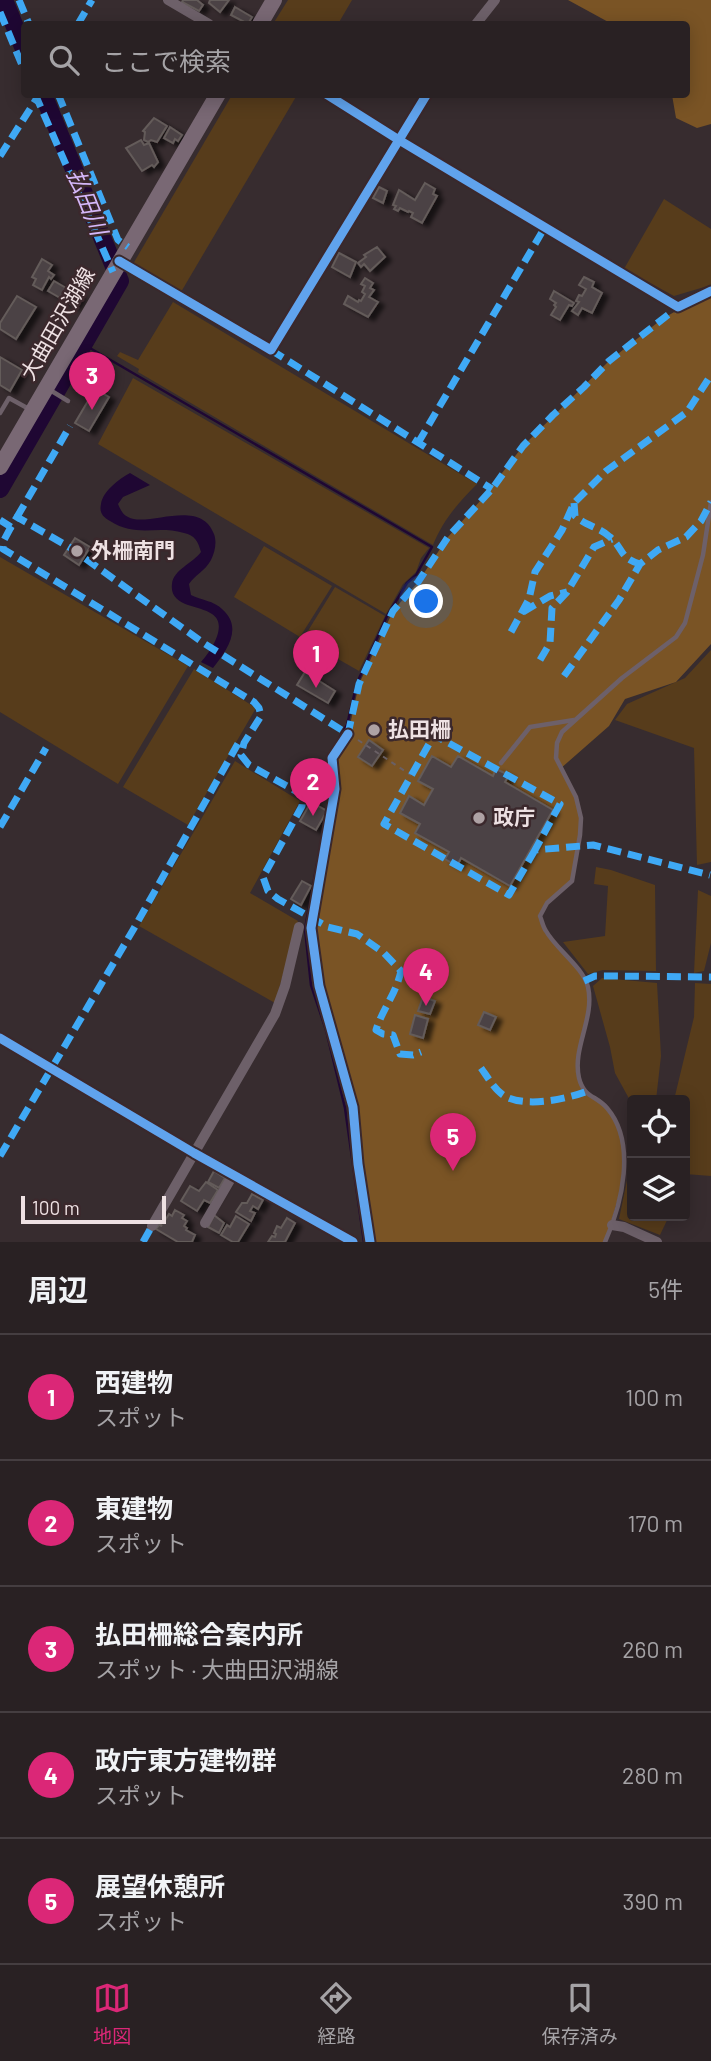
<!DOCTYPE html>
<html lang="ja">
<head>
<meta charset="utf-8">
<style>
  body { margin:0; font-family:Barlow,"Noto Sans JP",sans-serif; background:#31292b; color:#f1f3f6 }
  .controls { position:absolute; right:21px; bottom:21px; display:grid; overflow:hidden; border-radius:7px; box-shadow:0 4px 18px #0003 }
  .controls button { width:63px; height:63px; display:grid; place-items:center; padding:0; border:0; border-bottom:2px solid #453e41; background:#292123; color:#f1f3f6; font:35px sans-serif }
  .scale { position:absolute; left:21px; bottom:18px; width:145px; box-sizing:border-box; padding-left:7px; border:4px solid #eee1e3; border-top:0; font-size:19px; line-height:24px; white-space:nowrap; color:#eee1e3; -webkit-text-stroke:5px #3b282c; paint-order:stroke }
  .you { position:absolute; left:427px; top:602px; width:24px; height:24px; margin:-18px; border:5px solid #fff; border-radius:50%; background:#1a73e8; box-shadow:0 0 0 10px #1a73e833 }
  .badge { display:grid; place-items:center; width:46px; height:46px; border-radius:50%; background:#db2777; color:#fff; font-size:23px; font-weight:700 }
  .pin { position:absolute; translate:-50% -58px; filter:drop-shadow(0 2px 4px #0008) }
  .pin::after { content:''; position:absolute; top:37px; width:24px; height:21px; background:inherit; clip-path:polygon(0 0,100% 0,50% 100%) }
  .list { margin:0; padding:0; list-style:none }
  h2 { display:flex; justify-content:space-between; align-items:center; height:91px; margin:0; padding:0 28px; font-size:30px }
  h2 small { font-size:23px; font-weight:400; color:#a5a3a6 }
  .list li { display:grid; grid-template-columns:46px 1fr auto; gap:21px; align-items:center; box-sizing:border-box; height:126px; padding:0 28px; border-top:2px solid #453e41 }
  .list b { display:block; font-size:26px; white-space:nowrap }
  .list p { margin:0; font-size:23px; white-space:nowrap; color:#a5a3a6 }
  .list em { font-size:23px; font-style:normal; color:#a5a3a6 }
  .icon { flex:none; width:38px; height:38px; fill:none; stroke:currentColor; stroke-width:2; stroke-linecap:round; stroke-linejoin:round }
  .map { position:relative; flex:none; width:711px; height:1242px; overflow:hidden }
  .search { position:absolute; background:#292123; box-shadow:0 4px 18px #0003; left:21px; right:21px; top:21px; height:77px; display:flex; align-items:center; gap:18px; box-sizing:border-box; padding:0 24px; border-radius:7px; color:#a5a3a6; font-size:26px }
  .sheet { height:721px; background:#292123 }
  nav { display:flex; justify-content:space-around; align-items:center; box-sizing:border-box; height:98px; border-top:2px solid #453e41; background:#292123; font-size:19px; color:#a5a3a6 }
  nav a { display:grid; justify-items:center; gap:4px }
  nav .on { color:#db2777 }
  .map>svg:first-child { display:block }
</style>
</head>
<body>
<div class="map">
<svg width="711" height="1242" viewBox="0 0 711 1242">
  <defs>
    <filter id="shadow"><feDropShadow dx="6" dy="3.5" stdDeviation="2" flood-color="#0009"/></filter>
  </defs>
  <rect width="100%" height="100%" fill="#372c2f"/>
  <g fill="#573c1b">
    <polygon points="288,0 352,0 338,24 273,24"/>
    <polygon points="232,95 297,95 181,292 133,264"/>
    <polygon points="664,199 711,229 711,285 674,296 624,269"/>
    <path d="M173 302 477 484C458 503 443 520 433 545L138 372 139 369 117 356 120 352 138 360Z"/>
    <polygon points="133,378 429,548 421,558 416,572 403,584 386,614 98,444"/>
    <polygon points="264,546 332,586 300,637 234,597"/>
    <polygon points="0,557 188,666 118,784 0,712"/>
    <polygon points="335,587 385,616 359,671 303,639"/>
    <polygon points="711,650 711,862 697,865 694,748 615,720 627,704 685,678"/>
    <polygon points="194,669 256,708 188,825 123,787"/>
    <polygon points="235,761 300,801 250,893 298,921 275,1003 139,926"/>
    <polygon points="596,867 611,870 655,885 656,971 603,970 588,974 563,942 605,936 608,886 594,884"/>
    <polygon points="698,890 711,896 711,943 704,971 694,973"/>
    <polygon points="602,978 657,983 661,1056 656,1100 632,1100 632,1104 615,1073 610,1047 593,986"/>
    <polygon points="695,983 711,984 711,1176 685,1174 685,1100 674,1100 694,1017"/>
    <polygon points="630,1166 632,1166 632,1216 669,1216 660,1235 619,1219"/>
  </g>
  <g fill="#7a5425">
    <polygon points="568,0 711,0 711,124 697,128 676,118 672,95 686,94 686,24 612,24"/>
    <path d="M711 291V644L676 682 625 699 609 726 560 769 576 797 581 818 572 881 547 903 540 916C542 921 543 927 546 931 556 949 583 967 588 987 595 1018 572 1048 579 1078 584 1098 596 1095 607 1108 640 1146 617 1201 605 1242H370L353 1107 333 1033 311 928 335 789 332 758 348 734 359 684 393 611 418 582 448 537 481 500 523 446 609 361 662 319Z"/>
  </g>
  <path fill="#1f0733" d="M130 473 150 485 123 497 118 504C120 509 123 515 128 517 148 528 200 497 214 534 217 542 215 552 211 560 205 571 195 575 189 584L191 595C201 600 214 601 222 609 244 628 226 651 213 668L201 662C210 652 229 625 212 614 199 605 169 607 172 584 173 570 193 563 201 552 198 542 195 535 184 533 156 525 137 538 110 521 103 517 99 513 101 504 103 491 119 479 130 473Z"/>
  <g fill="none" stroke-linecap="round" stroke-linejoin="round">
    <g stroke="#1f0733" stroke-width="2.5">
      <polyline points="83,344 432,547 416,575 407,583 387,616 357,683 347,725 340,737"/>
      <polyline points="317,864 305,929 311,985 326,1030 345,1108 364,1242"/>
    </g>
    <g stroke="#1f0733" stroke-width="18">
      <polyline points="4,0 24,49"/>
      <polyline points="0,489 120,281 43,94"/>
    </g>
  </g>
  <g fill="#4c4344" stroke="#645b5a" stroke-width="2" filter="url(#shadow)">
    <polygon points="183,0 197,0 203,5 199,11 182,2"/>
    <polygon points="210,0 229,0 220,12 209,3"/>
    <polygon points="235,7 252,17 248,24 231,15"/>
    <polygon points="154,118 167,126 157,142 151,140 148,142 144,140 145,132 143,131"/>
    <polygon points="170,127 182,135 178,141 175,139 173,143 164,138"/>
    <polygon points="141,140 144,145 149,143 158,162 154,167 152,165 142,171 126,148"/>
    <polygon points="425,183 435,189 433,194 437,196 422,223 411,217 413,213 409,211 408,212 400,208 398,211 394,209 396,206 393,205 399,190 415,200"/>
    <polygon points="379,187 387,191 383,203 373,198"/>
    <polygon points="377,247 385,257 370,271 364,264 361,267 358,263 366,257 364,255"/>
    <polygon points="339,253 356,262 350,277 332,267"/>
    <polygon points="42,259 52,265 48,271 54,275 51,279 49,277 42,290 33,285 36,279 32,277"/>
    <polygon points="584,277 594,282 592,287 602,293 592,313 582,308 578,315 572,311 579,302 576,301 579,295 582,296 586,289 579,285"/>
    <polygon points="365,278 373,283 370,288 374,290 369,297 378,302 368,317 344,304 348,296 358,302 359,300 361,301 365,294 362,292 365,286 361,284"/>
    <polygon points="54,281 80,296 74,306 48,291"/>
    <polygon points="554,291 574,303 572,306 569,305 560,320 551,315 556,307 554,305 556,303 550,299"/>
    <polygon points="17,296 36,307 16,339 0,329 0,323"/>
    <polygon points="0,357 22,370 10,391 0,385"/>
    <polygon points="95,389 109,397 89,431 75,423"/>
    <polygon points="75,538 90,547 79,565 64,555"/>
    <polygon points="305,672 335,691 328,703 297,685"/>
    <polygon points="369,740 383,750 372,766 358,757"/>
    <polygon points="432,756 451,767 458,756 493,776 496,769 509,775 505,782 553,810 510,886 461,858 457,866 445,859 449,852 415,833 420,824 400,813 409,796 424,805 433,789 418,781"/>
    <polygon points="311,802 327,811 316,830 300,821"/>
    <polygon points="302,881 311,886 301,905 291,899"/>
    <polygon points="423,997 435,1001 430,1014 418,1011"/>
    <polygon points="484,1012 496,1017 490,1030 478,1025"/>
    <polygon points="415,1015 428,1019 423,1038 410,1034"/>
    <polygon points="214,1171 225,1178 219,1188 208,1182"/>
    <polygon points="206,1182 218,1190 210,1203 204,1200 197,1211 181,1201 190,1186 199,1191"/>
    <polygon points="252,1194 263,1200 258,1209 253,1206 250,1211 255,1213 251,1221 236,1212 242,1203 247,1203"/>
    <polygon points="175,1210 184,1215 182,1218 187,1221 184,1226 187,1228 186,1230 195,1235 192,1242 178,1242 156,1229 159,1225 162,1226 160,1224 164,1217 166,1219 169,1214 172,1216"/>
    <polygon points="214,1215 224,1223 219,1233 208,1227"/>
    <polygon points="236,1216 249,1224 238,1242 233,1242 221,1235 227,1225 230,1227"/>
    <polygon points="287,1218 295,1223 285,1242 268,1242 272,1236 275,1237 276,1234 274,1233 277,1226 281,1228"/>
  </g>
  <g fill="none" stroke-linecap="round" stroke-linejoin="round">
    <polyline stroke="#6a6065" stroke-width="2" stroke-dasharray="5 5" stroke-linecap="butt" points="358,740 411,775"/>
    <g stroke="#6d6069" stroke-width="4.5">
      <polyline points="50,390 68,401"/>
      <polyline points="0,413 9,398 29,409"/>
      <polyline points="501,763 530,727 574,720"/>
      <path d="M605 1242C622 1204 637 1143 607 1108 596 1095 584 1098 579 1078 572 1048 595 1018 588 987 583 967 556 949 546 931 543 927 542 921 540 916L547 903 572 881 580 835 581 818 576 797 556 758 557 743 562 732 622 678 676 637 685 623 703 555 711 502"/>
    </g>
    <g stroke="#6d6069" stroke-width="10">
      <polyline points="168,0 209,24"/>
      <polyline points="476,24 495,0"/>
      <polyline points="326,94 399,140 678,307 711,291"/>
      <polyline points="119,261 271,350 427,94"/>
      <polyline points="348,734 332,758 335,789 311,928 319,986 353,1107 358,1164 370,1242"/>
      <polyline points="0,1038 194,1153 353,1242"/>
      <polyline points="205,1223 233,1175"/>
      <polyline points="612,1225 624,1227 657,1242"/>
      <polyline points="152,1226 275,1014 285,986 299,927"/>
    </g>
    <g stroke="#796874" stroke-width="16">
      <polyline points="260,24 274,0"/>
      <polyline points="0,467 218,94"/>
    </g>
    <g stroke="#3fa9f5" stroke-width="7" stroke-dasharray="14 7" stroke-linecap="butt">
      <polyline points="19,0 29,24"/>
      <polyline points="0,12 24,70"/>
      <polyline points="78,24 92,0"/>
      <polyline points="35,94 113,272"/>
      <polyline points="58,94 118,240 128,247"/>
      <polyline points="0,156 37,98"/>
      <polyline points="271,350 492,489"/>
      <polyline points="418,443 545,227"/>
      <path d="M574 503 575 516C586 526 599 527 610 537 624 549 619 558 640 564"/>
      <polyline points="17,517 70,426"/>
      <polyline points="0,520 11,527 17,517 69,547 205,644 348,734 359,684 393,611 418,582 448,537 492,489 523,446 553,415 584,387 609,361 678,307"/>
      <path d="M11 527 4 540 3 549 254 702 259 708 261 716 244 743 241 755 249 765 303 795 302 806 263 877 268 891 278 899 328 927 357 934 384 953 401 971C396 994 383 1008 376 1030L383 1034 393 1035 400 1054 413 1055 421 1052"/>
      <polyline points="523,612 550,596 567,592"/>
      <polyline points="511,632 529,599 535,572 562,530 574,503 606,471 687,412 711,375"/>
      <polyline points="540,660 550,643 552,608 567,592 594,547 612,539"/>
      <polyline points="564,676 619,600 640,564 658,550 686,537 701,521 711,502"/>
      <polyline points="0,827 46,748"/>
      <polyline points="535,850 509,895 384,824 434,735 560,804 535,850 593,845 710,875"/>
      <polyline points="584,981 595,976 607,976 711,977"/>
      <path d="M481 1068C487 1076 494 1089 503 1095 523 1108 563 1100 585 1092"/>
      <polyline points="0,1156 133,930 240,740"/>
      <polyline points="143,1242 152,1226"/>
    </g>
    <g stroke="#3b282c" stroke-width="13">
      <g id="cycleway">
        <polyline points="326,94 399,140 678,307 711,291"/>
        <polyline points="119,261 271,350 427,94"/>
        <polyline points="348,734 332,758 335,789 311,928 319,986 353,1107 358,1164 370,1242"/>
        <polyline points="0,1038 194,1153 353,1242"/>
      </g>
    </g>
    <use href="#cycleway" stroke="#60a3ed" stroke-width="9"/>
  </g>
  <g fill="#aea2a4" stroke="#3b282c" stroke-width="2.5">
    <circle cx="77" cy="551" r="7"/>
    <circle cx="374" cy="730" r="7"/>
    <circle cx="479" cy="818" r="7"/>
  </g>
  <g text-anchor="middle" stroke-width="5" stroke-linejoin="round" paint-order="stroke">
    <g font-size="21" fill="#eee1e3" stroke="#3b282c">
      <text transform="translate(58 324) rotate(-60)" y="7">大曲田沢湖線</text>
    </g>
    <g font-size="21" font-weight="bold" fill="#eee1e3" stroke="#3b282c" text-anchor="start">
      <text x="91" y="558">外柵南門</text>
      <text x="388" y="737">払田柵</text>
      <text x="493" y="825">政庁</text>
    </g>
    <g font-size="23" font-style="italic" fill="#d4b7f9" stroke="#3b282c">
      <text transform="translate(87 202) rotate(68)" y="8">払田川</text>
    </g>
  </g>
</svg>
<div class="controls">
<button><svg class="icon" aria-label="locate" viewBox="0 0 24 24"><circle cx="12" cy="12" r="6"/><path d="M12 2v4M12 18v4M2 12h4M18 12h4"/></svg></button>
<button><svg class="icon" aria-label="layers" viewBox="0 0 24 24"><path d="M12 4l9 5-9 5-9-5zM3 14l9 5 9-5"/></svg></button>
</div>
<div class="scale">100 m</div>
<div class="you"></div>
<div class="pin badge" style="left:316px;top:688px">1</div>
<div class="pin badge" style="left:313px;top:816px">2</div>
<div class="pin badge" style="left:92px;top:410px">3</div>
<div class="pin badge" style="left:426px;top:1006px">4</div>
<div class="pin badge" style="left:453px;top:1171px">5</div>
<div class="search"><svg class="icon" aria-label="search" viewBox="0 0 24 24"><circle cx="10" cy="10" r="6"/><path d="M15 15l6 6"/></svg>ここで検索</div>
</div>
<section class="sheet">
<h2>周辺<small>5件</small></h2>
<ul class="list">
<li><span class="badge">1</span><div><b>西建物</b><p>スポット</p></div><em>100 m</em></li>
<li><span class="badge">2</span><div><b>東建物</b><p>スポット</p></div><em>170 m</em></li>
<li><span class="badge">3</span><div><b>払田柵総合案内所</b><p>スポット · 大曲田沢湖線</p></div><em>260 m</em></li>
<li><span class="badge">4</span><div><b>政庁東方建物群</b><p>スポット</p></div><em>280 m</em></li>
<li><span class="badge">5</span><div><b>展望休憩所</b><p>スポット</p></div><em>390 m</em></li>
</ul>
</section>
<nav>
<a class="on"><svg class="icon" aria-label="map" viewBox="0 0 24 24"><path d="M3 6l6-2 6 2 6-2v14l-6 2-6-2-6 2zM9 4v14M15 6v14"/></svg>地図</a>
<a><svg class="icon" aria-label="directions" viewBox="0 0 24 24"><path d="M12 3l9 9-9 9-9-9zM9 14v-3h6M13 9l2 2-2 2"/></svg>経路</a>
<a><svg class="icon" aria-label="saved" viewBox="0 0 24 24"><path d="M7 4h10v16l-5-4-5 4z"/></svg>保存済み</a>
</nav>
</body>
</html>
